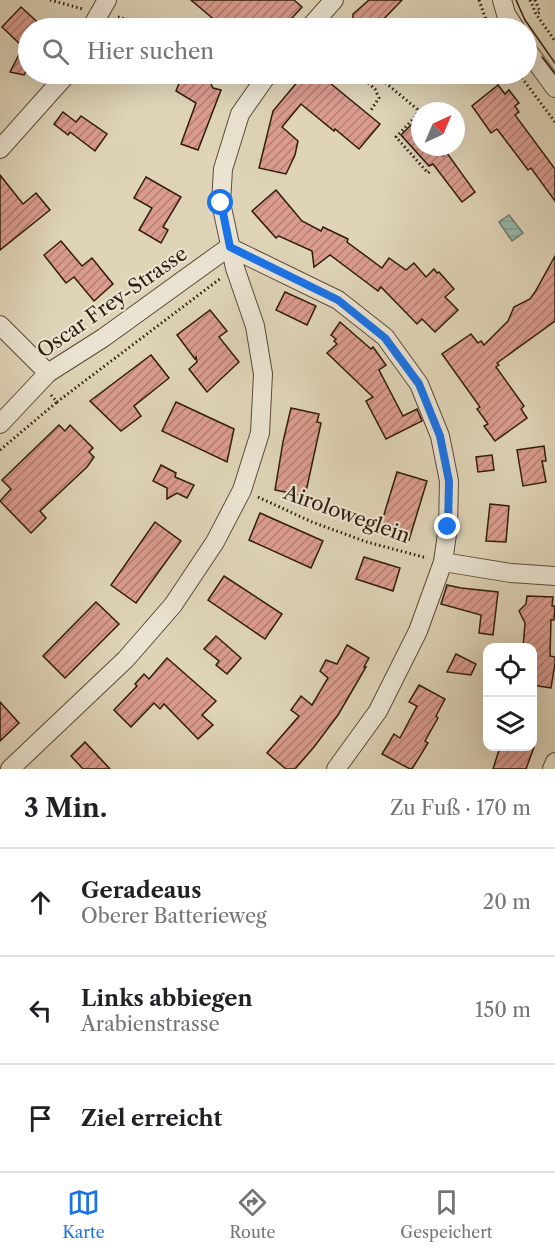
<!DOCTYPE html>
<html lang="de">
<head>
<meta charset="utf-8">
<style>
  body { margin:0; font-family:"Libre Caslon Text",serif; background:#f2f2f2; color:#202124 }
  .controls { position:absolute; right:18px; bottom:18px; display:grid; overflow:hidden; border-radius:12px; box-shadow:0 6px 24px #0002 }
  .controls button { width:54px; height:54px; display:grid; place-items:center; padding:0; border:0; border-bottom:2px solid #e0e0e0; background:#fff; color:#202124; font:30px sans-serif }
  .compass { position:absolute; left:411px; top:102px; width:54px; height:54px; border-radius:50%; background:#fff; box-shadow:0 6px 24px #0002; rotate:44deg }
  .stop { position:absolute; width:18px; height:18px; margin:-14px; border:4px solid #1a73e8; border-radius:50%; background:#fff }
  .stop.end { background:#1a73e8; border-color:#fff; box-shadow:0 2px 6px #0008 }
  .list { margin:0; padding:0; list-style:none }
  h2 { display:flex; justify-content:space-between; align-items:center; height:78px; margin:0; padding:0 24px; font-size:26px }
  h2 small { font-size:20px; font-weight:400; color:#757577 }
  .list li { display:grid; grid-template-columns:39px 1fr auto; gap:18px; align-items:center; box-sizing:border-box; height:108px; padding:0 24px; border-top:2px solid #e0e0e0 }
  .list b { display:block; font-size:22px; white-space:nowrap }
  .list p { margin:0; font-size:20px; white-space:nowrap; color:#757577 }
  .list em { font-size:20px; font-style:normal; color:#757577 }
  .icon { flex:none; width:33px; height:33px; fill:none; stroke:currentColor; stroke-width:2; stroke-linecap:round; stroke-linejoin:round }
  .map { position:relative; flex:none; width:555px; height:769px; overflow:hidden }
  .search { position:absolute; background:#fff; box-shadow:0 6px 24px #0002; left:18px; right:18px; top:18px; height:66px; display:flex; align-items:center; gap:15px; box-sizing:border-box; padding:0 21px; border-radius:33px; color:#757577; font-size:22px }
  .sheet { height:402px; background:#fff }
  nav { display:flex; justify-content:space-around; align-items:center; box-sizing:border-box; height:84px; border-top:2px solid #e0e0e0; background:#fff; font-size:16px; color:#757577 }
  nav a { display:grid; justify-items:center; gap:3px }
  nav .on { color:#1a73e8 }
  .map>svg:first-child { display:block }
</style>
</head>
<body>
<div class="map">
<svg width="555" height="769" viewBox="0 0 555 769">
  <defs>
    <pattern id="water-rules" width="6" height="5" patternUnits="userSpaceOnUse" patternTransform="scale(1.5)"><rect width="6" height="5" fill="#94b9aa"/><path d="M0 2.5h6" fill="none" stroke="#809e91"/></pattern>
    <pattern id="building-hatch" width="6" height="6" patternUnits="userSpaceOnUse" patternTransform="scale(1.5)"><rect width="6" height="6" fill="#db9c8f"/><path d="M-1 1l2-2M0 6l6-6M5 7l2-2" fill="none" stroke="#b27e73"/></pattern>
  </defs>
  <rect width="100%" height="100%" fill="#dfd4b8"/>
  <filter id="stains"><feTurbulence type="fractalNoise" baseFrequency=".00333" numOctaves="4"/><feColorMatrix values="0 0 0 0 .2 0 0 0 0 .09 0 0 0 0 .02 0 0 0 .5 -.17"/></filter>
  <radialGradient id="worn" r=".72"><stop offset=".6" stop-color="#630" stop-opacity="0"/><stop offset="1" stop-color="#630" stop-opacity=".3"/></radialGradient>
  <polygon fill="url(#water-rules)" stroke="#6c7a6b" stroke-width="1.5" points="509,215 523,233 512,241 499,222"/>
  <g fill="url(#building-hatch)" stroke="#311c0c" stroke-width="1.5">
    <polygon points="191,0 294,0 302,7 283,28 224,28"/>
    <polygon points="369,0 402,0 375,28 362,28 353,20 353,14"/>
    <polygon points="21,7 44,28 28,28 28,67 24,75 10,72 23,47 2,27"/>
    <polygon points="183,74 198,74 208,77 213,88 221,90 198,150 181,144 196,103 176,91"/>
    <polygon points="304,74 319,74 380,124 359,149 335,129 334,131 301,104 282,127 298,141 295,155 286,174 259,168 273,111"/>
    <polygon points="498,85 505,94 509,90 519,103 515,106 519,112 515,115 555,169 555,201 531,168 528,170 497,129 491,133 472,106"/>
    <polygon points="63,112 76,122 81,116 107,134 95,151 70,132 68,135 54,124"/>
    <polygon points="413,123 420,130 420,147 435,147 443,156 447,153 475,192 462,202 433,164 429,166 401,135"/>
    <polygon points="0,175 23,204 36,193 50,210 0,250"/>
    <polygon points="146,177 181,197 163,227 168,230 161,243 139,230 152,208 134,198"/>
    <polygon points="276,190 302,221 321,231 323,227 348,239 347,242 382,268 389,258 406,270 414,263 426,277 434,269 437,273 439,272 454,289 445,297 458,310 435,332 422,319 417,324 381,287 378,291 330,255 314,267 312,251 279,236 276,238 252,211"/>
    <polygon points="61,241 82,266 92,258 113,284 94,301 74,277 66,283 44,255"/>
    <polygon points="555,256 555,321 497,363 499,365 496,367 524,406 521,409 527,418 495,441 484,426 488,424 477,409 480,407 442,354 471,334 478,343 481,341 484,345 508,321 514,307 530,299 535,292"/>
    <polygon points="285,292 316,306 307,325 276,310"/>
    <polygon points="210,310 227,331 219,337 239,362 207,392 189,369 197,362 196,357 195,359 177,335"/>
    <polygon points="340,322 371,349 373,347 386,365 379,370 403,416 417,409 422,421 386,439 366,401 373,397 327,353 337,344 334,341 336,339 331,335"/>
    <polygon points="151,355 169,378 134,406 141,416 121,431 90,401"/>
    <polygon points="176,402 234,429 227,462 162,431"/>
    <polygon points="291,408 319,414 317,422 321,423 305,496 275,490 283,442"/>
    <polygon points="59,425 65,431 70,425 93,448 89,452 94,457 87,467 40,511 46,518 31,533 0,501 11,489 2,480"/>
    <polygon points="544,446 546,461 542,461 546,482 523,486 517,450"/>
    <polygon points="492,455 494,470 478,472 476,457"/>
    <polygon points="161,465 176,473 175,477 194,485 187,498 177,493 167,499 167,488 153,481"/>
    <polygon points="397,472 427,481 409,540 379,531"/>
    <polygon points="490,504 509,506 506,542 486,541"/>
    <polygon points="260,513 323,541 311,568 249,540"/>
    <polygon points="155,522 181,541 136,603 111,585"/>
    <polygon points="364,557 400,568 393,591 356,579"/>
    <polygon points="224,576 282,614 265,639 208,600"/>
    <polygon points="447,585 461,588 498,592 493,635 479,633 481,615 441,604"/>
    <polygon points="527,596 553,597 552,606 555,606 554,620 551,620 550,656 555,657 555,663 551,688 532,685 535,654 532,653 532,648 523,648 525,623 519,611 526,604"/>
    <polygon points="96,602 119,624 65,678 43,656"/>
    <polygon points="216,636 241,658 227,674 216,665 219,661 204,649"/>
    <polygon points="347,645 369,658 364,667 366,667 338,715 314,747 295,769 286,769 267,753 299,716 291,710 301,696 312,705 328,678 320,671 326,660 337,664"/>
    <polygon points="456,654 476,664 471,675 447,672"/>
    <polygon points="167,658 216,701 202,715 213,725 198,739 164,704 160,709 154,703 131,727 114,710 137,686 135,684 144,674 149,679"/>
    <polygon points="419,685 445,699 436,716 438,718 425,741 428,743 412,769 410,769 382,754 394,734 400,738 417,706 409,702"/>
    <polygon points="0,702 19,723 0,741"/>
    <polygon points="85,742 110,769 83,769 71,756"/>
    <polygon points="500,747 534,747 526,769 493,769"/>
  </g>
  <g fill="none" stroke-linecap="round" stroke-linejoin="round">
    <g stroke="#5c4a37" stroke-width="20">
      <g id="minor">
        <polyline points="502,0 506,14 515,28"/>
        <polyline points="91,28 107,0"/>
        <polyline points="309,28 334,0"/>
        <polyline points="526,48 555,88"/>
        <polyline points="0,149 67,74"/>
        <polyline points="0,325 48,373"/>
        <polyline points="0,424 48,373 103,338 229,247 338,300 385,337 419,384 440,436 449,481 448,527 443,562 418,631 378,711 336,769"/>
        <polyline points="443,562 511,573 555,576"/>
        <polyline points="10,769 126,659 173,605 215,542 242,490 260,433 263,374 255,326 235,268 221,203 223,169 240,114 268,74"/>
        <polyline points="552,769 555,762"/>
      </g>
    </g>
    <g stroke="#311c0c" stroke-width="3" stroke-dasharray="1.5 3" stroke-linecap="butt">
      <polyline points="50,0 83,9"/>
      <polyline points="479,0 489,28"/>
      <polyline points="530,0 536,14 555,41"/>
      <polyline points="535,0 540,12 536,14"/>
      <polyline points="118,17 160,28"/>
      <polyline points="358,74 375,89 379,98 371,110"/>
      <polyline points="375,74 417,109 417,115 396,137 428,173 430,171"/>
      <polyline points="519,74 555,122"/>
      <polyline points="336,82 344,74"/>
      <polyline points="51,395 57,402 221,278"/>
      <polyline points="0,450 57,402"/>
      <polyline points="258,497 312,522 367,542 427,558"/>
    </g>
    <use href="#minor" stroke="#eae3d1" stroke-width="18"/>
    <g stroke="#311c0c" stroke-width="1.5">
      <polyline points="516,0 525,20 555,63"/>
      <polyline points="542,57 555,74"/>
    </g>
  </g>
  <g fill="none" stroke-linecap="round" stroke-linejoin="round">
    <polyline stroke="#1a73e8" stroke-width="8" points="221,203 230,247 338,300 385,338 419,384 440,436 449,481 448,527"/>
  </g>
  <g text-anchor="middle" stroke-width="4.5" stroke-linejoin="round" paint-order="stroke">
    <g font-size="20" fill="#311c0c" stroke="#eae3d1">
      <text transform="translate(112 302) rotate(-35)" y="7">Oscar Frey-Strasse</text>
      <text transform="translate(347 514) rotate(20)" y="7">Airoloweglein</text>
    </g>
  </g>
  <rect width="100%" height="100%" filter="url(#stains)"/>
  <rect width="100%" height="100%" fill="url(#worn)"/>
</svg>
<div class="controls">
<button><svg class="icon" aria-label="locate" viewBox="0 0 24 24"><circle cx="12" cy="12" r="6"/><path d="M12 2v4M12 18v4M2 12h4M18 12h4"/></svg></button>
<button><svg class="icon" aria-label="layers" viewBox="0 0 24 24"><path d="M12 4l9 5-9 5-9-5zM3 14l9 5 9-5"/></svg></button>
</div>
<svg class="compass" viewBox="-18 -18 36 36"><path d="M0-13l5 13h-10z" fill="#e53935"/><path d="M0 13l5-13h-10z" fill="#757577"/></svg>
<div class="stop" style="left:221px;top:203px"></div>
<div class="stop end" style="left:448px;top:527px"></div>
<div class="search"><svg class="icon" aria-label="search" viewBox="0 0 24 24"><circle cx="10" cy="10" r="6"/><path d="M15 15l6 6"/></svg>Hier suchen</div>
</div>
<section class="sheet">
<h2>3 Min.<small>Zu Fuß · 170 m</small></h2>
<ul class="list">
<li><svg class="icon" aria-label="ahead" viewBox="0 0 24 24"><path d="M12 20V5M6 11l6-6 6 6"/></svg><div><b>Geradeaus</b><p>Oberer Batterieweg</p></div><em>20 m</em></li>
<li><svg class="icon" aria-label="left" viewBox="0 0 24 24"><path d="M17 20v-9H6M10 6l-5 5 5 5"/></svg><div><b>Links abbiegen</b><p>Arabienstrasse</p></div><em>150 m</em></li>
<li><svg class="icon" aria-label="arrive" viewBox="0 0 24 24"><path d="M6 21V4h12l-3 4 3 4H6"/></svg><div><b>Ziel erreicht</b></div></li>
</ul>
</section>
<nav>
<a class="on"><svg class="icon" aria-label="map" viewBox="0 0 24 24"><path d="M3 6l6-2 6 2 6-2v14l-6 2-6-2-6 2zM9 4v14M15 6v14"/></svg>Karte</a>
<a><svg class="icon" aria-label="directions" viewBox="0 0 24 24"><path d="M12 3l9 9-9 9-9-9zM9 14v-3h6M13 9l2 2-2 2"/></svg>Route</a>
<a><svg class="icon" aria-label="saved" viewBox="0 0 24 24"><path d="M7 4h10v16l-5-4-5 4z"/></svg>Gespeichert</a>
</nav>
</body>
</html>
